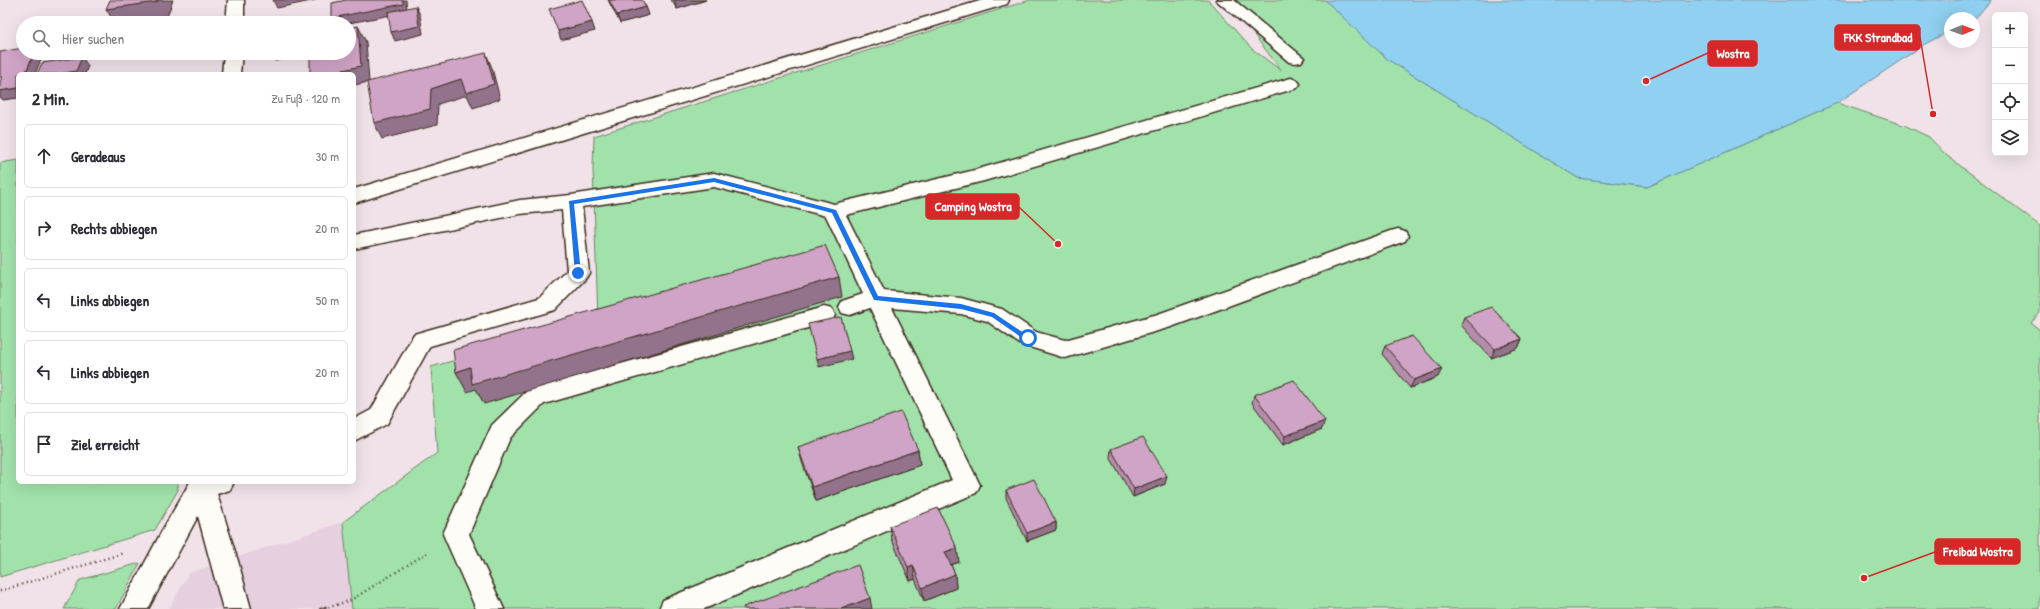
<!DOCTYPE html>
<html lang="de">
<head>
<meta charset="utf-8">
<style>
  body { margin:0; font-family:"Patrick Hand",sans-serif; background:#f2f2f3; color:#2b2b33 }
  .controls { position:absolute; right:12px; top:12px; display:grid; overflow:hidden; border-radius:6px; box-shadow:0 4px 16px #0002 }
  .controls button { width:36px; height:36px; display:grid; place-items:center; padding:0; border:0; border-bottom:1px solid #e1e1e2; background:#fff; color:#2b2b33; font:20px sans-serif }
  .compass { position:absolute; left:1944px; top:12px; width:36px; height:36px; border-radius:50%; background:#fff; box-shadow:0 4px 16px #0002; rotate:89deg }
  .stop { position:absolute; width:12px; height:12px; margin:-9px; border:3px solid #1a73e8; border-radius:50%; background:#fff }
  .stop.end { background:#1a73e8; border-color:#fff; box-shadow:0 1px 4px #0008 }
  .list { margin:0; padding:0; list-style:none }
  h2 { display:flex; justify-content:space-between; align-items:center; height:52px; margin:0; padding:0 16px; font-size:17px }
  h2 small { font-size:13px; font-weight:400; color:#7c7c81 }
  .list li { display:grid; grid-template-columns:26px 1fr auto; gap:12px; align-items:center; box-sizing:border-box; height:64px; margin:0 8px 8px; padding:0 8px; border:1px solid #e1e1e2; border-radius:6px }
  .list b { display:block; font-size:15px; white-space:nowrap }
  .list em { font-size:13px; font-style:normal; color:#7c7c81 }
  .icon { flex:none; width:22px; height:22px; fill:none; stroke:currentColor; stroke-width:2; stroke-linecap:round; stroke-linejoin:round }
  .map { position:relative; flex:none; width:2040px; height:609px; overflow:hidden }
  .search { position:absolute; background:#fff; box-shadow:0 4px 16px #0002; left:16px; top:16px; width:340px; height:44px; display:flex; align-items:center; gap:10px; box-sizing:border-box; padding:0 14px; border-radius:22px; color:#7c7c81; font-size:15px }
  .panel { position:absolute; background:#fff; box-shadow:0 4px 16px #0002; left:16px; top:72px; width:340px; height:412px; border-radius:6px }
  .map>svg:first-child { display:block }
</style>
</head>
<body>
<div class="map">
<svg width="2040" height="609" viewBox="0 0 2040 609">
  <rect width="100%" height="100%" fill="#f0e2e8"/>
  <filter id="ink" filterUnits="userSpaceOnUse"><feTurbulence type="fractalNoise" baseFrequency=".025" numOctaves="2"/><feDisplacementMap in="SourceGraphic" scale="8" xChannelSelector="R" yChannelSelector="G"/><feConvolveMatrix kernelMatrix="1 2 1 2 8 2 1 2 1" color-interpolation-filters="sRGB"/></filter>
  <g filter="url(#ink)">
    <polygon fill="#e6cfde" points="343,522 352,609 169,609 189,573"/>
    <g fill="#a1e2ab" stroke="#6e8664">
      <polygon points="1030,0 1208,0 1252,49 1282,71 1227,0 1325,0 1387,59 1578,178 1647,187 1837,103 1906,126 1929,137 1946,155 2040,226 2040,313 2031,323 2040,330 2040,609 352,609 343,522 437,453 431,367 598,320 593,168 594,136"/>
      <polygon points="18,160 18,482 178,482 178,490 155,530 0,577 0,163"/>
      <polygon points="140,563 116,609 64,609 80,580"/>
    </g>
    <polygon fill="#90d1f1" stroke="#6e8e9d" points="1325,0 1990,0 1990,1 1974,20 1974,18 1950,18 1950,31 1925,44 1837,103 1647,187 1578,178 1387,59"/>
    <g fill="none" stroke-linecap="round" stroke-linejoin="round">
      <g stroke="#3b2a1e" stroke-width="3">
        <g id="minor">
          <polygon points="228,0 244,0 244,23 226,23"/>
          <polygon points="983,0 1009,0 1007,4 354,203 354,189"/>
          <polygon points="1216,0 1234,0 1304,58 1301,62 1295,63 1289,62"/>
          <polygon points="224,53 242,53 240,74 222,74"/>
          <polygon points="1291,78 1297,80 1300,84 1297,88 984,181 846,215 884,291 961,298 994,307 1002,309 1036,332 1065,340 1158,314 1391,231 1398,229 1405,231 1408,236 1405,241 1171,327 1065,358 1020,344 987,321 961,314 892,308 980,485 976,493 704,609 659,609 663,600 952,480 870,308 850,315 842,313 839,307 842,301 863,294 826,216 714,187 582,207 589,273 586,278 555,310 430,346 387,424 354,441 354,419 371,410 414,334 539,298 567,271 562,210 520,214 354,249 354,235 520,200 571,195 714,173 834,204 975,170"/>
          <polygon points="824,307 832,309 835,315 832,321 544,404 510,438 469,534 504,609 476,609 443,534 492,425 528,390"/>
          <polygon points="190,482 234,482 230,490 217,494 238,561 251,609 223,609 198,516 148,609 120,609 163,529"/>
        </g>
      </g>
      <g stroke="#3b2a1e" stroke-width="2.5" stroke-dasharray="1 3.5" stroke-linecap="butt">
        <polyline points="0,591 124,553"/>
        <polyline points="324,609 351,600 427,553"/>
      </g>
      <use href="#minor" fill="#fdfcf7" fill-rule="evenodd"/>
    </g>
    <g fill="#b38daa" stroke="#3b2a1e">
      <polygon points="608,0 642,0 646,7 649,15 620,23 610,4"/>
      <polygon points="671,0 706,0 677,9"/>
      <polygon points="1464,317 1522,339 1518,348 1491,358 1461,325"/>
      <polygon points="1385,346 1438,377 1410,388 1382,354"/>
      <polygon points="1254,395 1322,429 1283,445 1252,403"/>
      <polygon points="798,447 918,450 920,465 816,501 802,462"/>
      <polygon points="1111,449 1165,484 1133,497 1110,457"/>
      <polygon points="1006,490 1056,522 1056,530 1027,541 1006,498"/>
      <polygon points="890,526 959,562 951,565 955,574 956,588 924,601 915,579 910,581 892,540"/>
    </g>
    <g fill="#92738b" stroke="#3b2a1e">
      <polygon points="158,0 173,0 167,17 127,23 115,23 106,9"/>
      <polygon points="273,0 316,0 277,8"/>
      <polygon points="403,0 406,0 407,12 349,23 335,23 332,18"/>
      <polygon points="674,0 706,0 677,9"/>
      <polygon points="416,6 420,15 423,34 395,41 391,32"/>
      <polygon points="646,7 649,15 620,23 617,15"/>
      <polygon points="592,22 595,31 561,40 558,31"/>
      <polygon points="358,26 366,42 369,82 354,85 354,74 325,74"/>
      <polygon points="34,53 43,53 43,54 35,74 25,74"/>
      <polygon points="270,53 310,53 310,54 275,61"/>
      <polygon points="486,53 492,68 500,99 473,108 467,95 438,104 437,125 382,139 374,123 431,89 461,79"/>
      <polygon points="82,57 88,66 85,74 59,74"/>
      <polygon points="18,88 18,98 3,100 0,97 0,91"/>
      <polygon points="839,277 842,297 484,404 476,389 467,392 456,372 470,367"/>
      <polygon points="1522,339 1518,348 1491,358 1495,349"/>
      <polygon points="850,351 852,359 819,367 817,359"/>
      <polygon points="1442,369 1438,377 1410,388 1414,380"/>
      <polygon points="1325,421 1322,429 1283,445 1285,436"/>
      <polygon points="918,450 920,465 816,501 812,487"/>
      <polygon points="1167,476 1165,484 1133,497 1134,489"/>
      <polygon points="1056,522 1056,530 1027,541 1027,533"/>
      <polygon points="957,548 959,562 947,566 945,552"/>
      <polygon points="913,565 915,579 910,581 908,567"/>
      <polygon points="955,574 956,588 924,601 922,588"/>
      <polygon points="870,598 872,609 841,609"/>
    </g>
    <g fill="#d0a4c6" stroke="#3b2a1e">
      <polygon points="110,0 158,0 157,2 106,9"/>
      <polygon points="346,0 403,0 403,4 332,18 332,3"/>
      <polygon points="582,0 592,22 558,31 549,9"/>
      <polygon points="609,0 642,0 646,7 617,15"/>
      <polygon points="416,6 419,26 391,32 388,12"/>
      <polygon points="358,26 361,66 325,74 310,74 310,53 349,53 349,28"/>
      <polygon points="23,48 23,53 34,53 25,74 18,74 18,88 0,91 0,82 2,77 0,77 0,52"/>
      <polygon points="486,53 494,84 466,93 461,79 431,89 430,109 374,123 367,82"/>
      <polygon points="82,57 76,71 59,74 37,74 42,63"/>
      <polygon points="825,245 839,277 472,384 470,367 456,372 453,350"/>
      <polygon points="1491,307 1522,339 1495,349 1464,317"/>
      <polygon points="841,317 850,351 817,359 808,324"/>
      <polygon points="1412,336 1442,369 1414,380 1385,346"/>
      <polygon points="1294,380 1325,421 1285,436 1254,395"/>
      <polygon points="901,412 918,450 812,487 798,447"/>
      <polygon points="1143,437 1167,476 1134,489 1111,449"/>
      <polygon points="1034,479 1056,522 1027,533 1006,490"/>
      <polygon points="938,508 957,548 945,552 955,574 922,588 913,565 908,567 890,526"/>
      <polygon points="858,565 870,598 841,609 744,609 743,607"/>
      <polygon points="326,606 326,609 319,609"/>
    </g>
  </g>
  <polygon fill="#1a73e8" points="714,178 836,210 878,296 961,304 994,313 1031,338 1025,340 992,317 961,309 874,300 832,213 714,182 574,204 581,273 575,274 569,201"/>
  <path fill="none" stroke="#d62828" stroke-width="1.5" d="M1933 114L1920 37M1646 81L1708 53M1058 244L1019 207M1864 578L1935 552"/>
  <g fill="#d62828" stroke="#fdfcf7" stroke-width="1.5">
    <circle cx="1933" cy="114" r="4"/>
    <circle cx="1646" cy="81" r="4"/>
    <circle cx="1058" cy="244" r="4"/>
    <circle cx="1864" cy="578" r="4"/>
  </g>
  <g fill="#d62828" stroke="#d62828" stroke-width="1.5">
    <rect x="1835" y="25" width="85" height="25" rx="4"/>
    <rect x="1708" y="41" width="49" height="25" rx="4"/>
    <rect x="926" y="194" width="93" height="25" rx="4"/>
    <rect x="1935" y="539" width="85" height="25" rx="4"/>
  </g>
  <g font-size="13" text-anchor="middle" font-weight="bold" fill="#fff">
    <text x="1878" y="42">FKK Strandbad</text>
    <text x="1733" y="58">Wostra</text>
    <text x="973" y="211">Camping Wostra</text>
    <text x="1978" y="556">Freibad Wostra</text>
  </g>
</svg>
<div class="controls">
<button>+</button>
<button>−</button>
<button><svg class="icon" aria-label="locate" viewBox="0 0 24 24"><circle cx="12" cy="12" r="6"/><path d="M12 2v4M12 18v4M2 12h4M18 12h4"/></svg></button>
<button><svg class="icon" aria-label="layers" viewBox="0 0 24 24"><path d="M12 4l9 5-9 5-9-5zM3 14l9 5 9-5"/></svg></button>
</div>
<svg class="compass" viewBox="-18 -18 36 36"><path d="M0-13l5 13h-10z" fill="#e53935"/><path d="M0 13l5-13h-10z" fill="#7c7c81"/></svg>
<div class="stop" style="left:1028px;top:338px"></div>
<div class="stop end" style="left:578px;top:273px"></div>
<div class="search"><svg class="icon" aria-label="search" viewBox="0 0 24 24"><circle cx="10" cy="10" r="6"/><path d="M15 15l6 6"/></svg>Hier suchen</div>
<section class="panel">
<h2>2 Min.<small>Zu Fuß · 120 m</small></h2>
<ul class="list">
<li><svg class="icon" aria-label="ahead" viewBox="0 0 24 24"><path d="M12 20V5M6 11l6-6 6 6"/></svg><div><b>Geradeaus</b></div><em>30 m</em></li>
<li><svg class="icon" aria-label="right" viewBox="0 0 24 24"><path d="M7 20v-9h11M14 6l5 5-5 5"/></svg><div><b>Rechts abbiegen</b></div><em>20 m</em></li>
<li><svg class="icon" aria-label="left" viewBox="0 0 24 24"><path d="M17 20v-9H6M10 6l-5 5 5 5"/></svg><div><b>Links abbiegen</b></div><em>50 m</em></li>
<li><svg class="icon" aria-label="left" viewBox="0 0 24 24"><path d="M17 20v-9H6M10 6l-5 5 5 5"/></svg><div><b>Links abbiegen</b></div><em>20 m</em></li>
<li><svg class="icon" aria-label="arrive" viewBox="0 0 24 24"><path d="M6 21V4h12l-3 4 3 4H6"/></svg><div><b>Ziel erreicht</b></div></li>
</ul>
</section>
</div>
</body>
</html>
